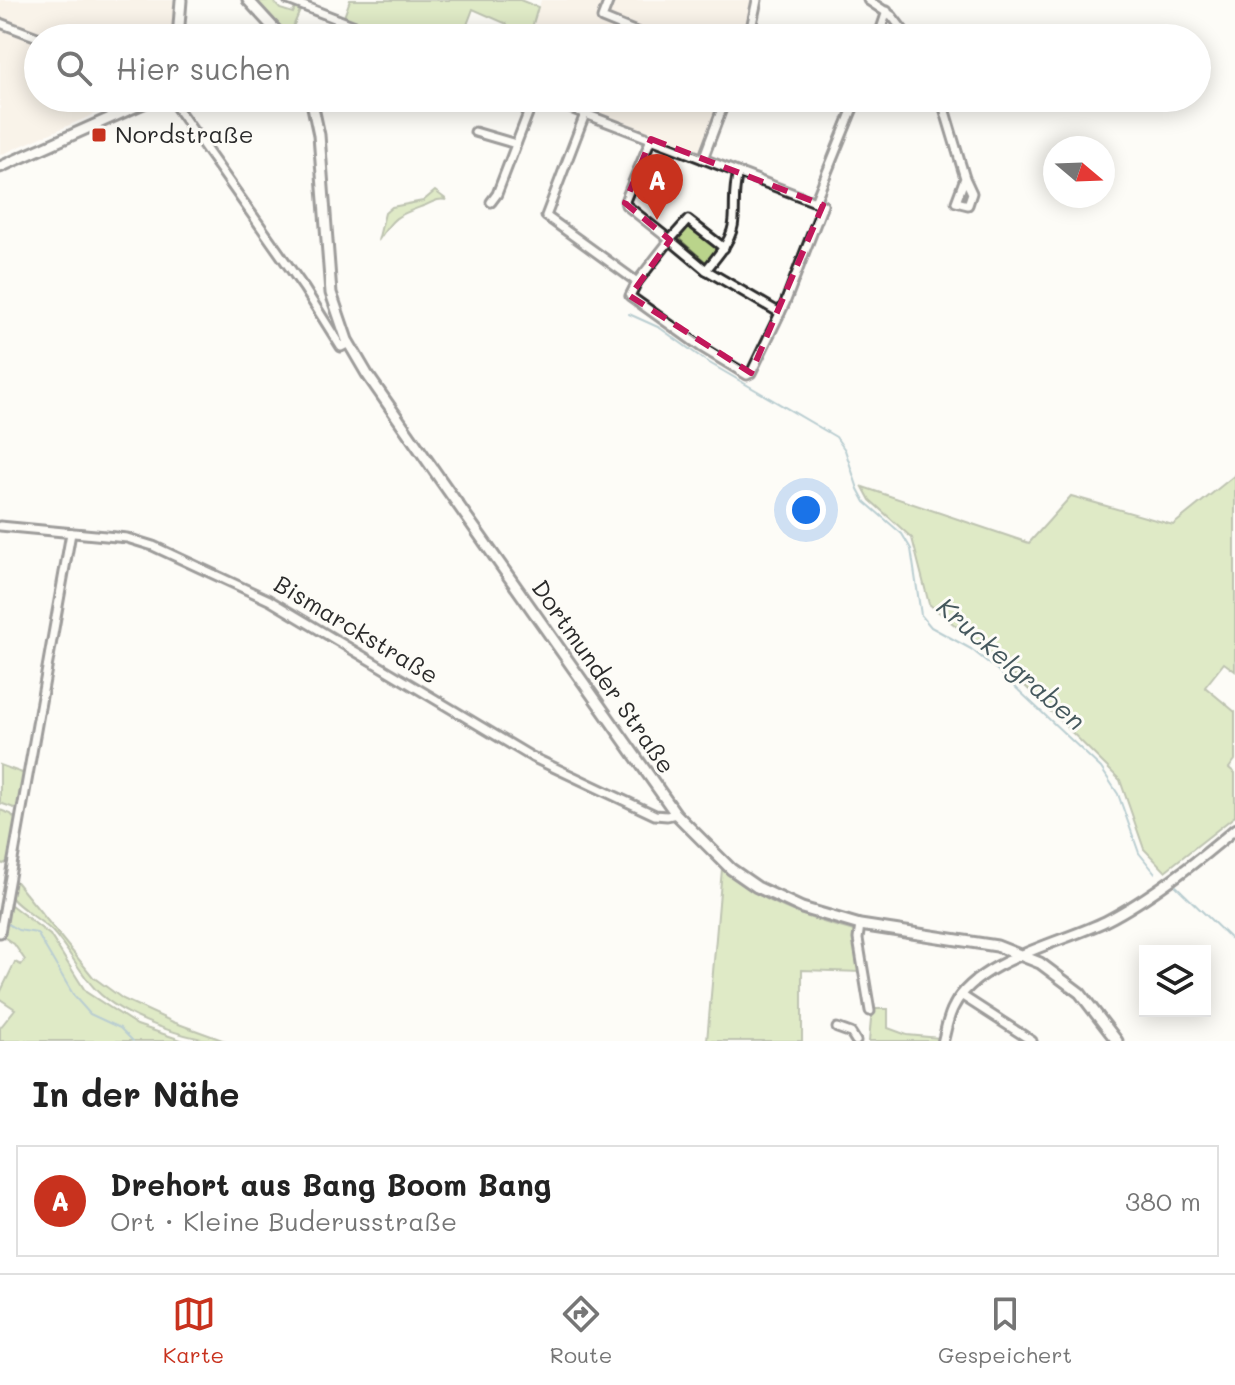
<!DOCTYPE html>
<html lang="de">
<head>
<meta charset="utf-8">
<style>
  body { margin:0; font-family:Mali,sans-serif; background:#f2f2f2; color:#222 }
  .controls { position:absolute; right:24px; bottom:24px; display:grid; overflow:hidden; border-radius:0px; box-shadow:0 4px 20px #0003 }
  .controls button { width:72px; height:72px; display:grid; place-items:center; padding:0; border:0; border-bottom:2px solid #e0e0e0; background:#fff; color:#222; font:40px sans-serif }
  .compass { position:absolute; left:1043px; top:136px; width:72px; height:72px; border-radius:50%; background:#fff; box-shadow:0 4px 20px #0003; rotate:109deg }
  .you { position:absolute; left:806px; top:510px; width:28px; height:28px; margin:-20px; border:6px solid #fff; border-radius:50%; background:#1a73e8; box-shadow:0 0 0 12px #1a73e833 }
  .badge { display:grid; place-items:center; width:52px; height:52px; border-radius:50%; background:#c8321e; color:#fff; font-size:26px; font-weight:700 }
  .pin { position:absolute; translate:-50% -66px; filter:drop-shadow(0 2px 4px #0008) }
  .pin::after { content:''; position:absolute; top:42px; width:28px; height:24px; background:inherit; clip-path:polygon(0 0,100% 0,50% 100%) }
  .list { margin:0; padding:0; list-style:none }
  h2 { display:flex; justify-content:space-between; align-items:center; height:104px; margin:0; padding:0 32px; font-size:34px }
  h2 small { font-size:26px; font-weight:400; color:#767676 }
  .list li { display:grid; grid-template-columns:52px 1fr auto; gap:24px; align-items:center; box-sizing:border-box; height:112px; margin:0 16px 16px; padding:0 16px; border:2px solid #e0e0e0; border-radius:0px }
  .list b { display:block; font-size:30px; white-space:nowrap }
  .list p { margin:0; font-size:26px; white-space:nowrap; color:#767676 }
  .list em { font-size:26px; font-style:normal; color:#767676 }
  .icon { flex:none; width:44px; height:44px; fill:none; stroke:currentColor; stroke-width:2; stroke-linecap:round; stroke-linejoin:round }
  .map { position:relative; flex:none; width:1235px; height:1041px; overflow:hidden }
  .search { position:absolute; background:#fff; box-shadow:0 4px 20px #0003; left:24px; right:24px; top:24px; height:88px; display:flex; align-items:center; gap:20px; box-sizing:border-box; padding:0 28px; border-radius:44px; color:#767676; font-size:30px }
  .sheet { height:232px; background:#fff }
  nav { display:flex; justify-content:space-around; align-items:center; box-sizing:border-box; height:112px; border-top:2px solid #e0e0e0; background:#fff; font-size:22px; color:#767676 }
  nav a { display:grid; justify-items:center; gap:4px }
  nav .on { color:#c8321e }
  .map>svg:first-child { display:block }
</style>
</head>
<body>
<div class="map">
<svg width="1235" height="1041" viewBox="0 0 1235 1041">
  <rect width="100%" height="100%" fill="#fdfcf7"/>
  <filter id="ink" filterUnits="userSpaceOnUse"><feTurbulence type="fractalNoise" baseFrequency=".0125" numOctaves="2"/><feDisplacementMap in="SourceGraphic" scale="16" xChannelSelector="R" yChannelSelector="G"/><feConvolveMatrix kernelMatrix="1 2 1 2 8 2 1 2 1" color-interpolation-filters="sRGB"/></filter>
  <g filter="url(#ink)">
    <g fill="#f4e8d8">
      <polygon points="0,0 174,0 171,38 38,38 38,98 90,98 95,114 0,155"/>
      <polygon points="541,0 752,0 745,38 530,38"/>
      <polygon points="562,98 722,98 701,152"/>
    </g>
    <g fill="#bad48b" stroke="#72805b" stroke-width="2">
      <polygon points="272,0 280,9 293,13 296,6 301,8 290,34 291,38 287,38 256,1"/>
      <polygon points="350,0 520,0 538,7 529,38 502,38 507,24 473,9 462,38 399,38 344,17"/>
      <path d="M435 191 447 200C435 198 433 203 423 206 396 216 394 216 378 241L385 213 392 207 423 201Z"/>
      <polygon points="691,224 720,248 707,263 679,239"/>
      <polygon points="1235,475 1235,671 1224,663 1205,687 1235,712 1235,760 1229,768 1235,773 1235,816 1165,871 1144,849 1120,780 1007,668 929,604 912,538 870,500 863,487 1029,543 1071,496 1173,525"/>
      <polygon points="0,765 25,774 20,806 14,808 0,803"/>
      <polygon points="0,810 11,814 17,821 11,860 3,864 0,862"/>
      <path d="M722 869C761 902 805 918 854 931L861 972 802 970V1041H707Z"/>
      <path d="M13 878 93 977 123 999 173 1022 225 1041C188 1041 122 1017 96 990 79 972 69 949 52 931 44 922 12 903 11 896 9 891 12 883 13 878Z"/>
      <polygon points="11,905 50,935 86,992 137,1025 184,1041 0,1041 0,1028 15,1009 0,999 0,993 15,962 21,965 25,960 14,944 1,935 8,906"/>
      <polygon points="872,1009 888,1009 888,1028 907,1035 939,1038 938,1041 869,1041"/>
    </g>
    <g fill="none" stroke-linecap="round" stroke-linejoin="round">
      <g stroke="#6997a2" stroke-width="2">
        <polyline points="629,314 660,328 706,361 836,437 845,450 858,489 865,502 902,534 911,549 921,615 931,627 971,649 996,669 1101,768 1118,794 1139,853 1155,873"/>
        <polyline points="1176,886 1235,943"/>
        <polyline points="6,923 18,930 37,933 74,996 90,1014 120,1028 133,1041"/>
      </g>
      <g stroke="#2b2b2b" stroke-width="13">
        <g id="minor">
          <polyline points="288,0 386,38"/>
          <polyline points="609,0 602,18 651,38"/>
          <polyline points="868,0 892,16 909,38"/>
          <polyline points="0,23 40,38"/>
          <polyline points="749,38 757,0"/>
          <polyline points="878,38 887,11"/>
          <polyline points="170,98 304,288 341,347 349,343"/>
          <path d="M544 98 823 205 785 303 751 373 747 375 701 347 630 296 637 282 670 240 706 270C718 255 733 240 734 219 735 202 733 190 738 173"/>
          <polyline points="941,98 965,178 972,193 968,205 956,202 965,178"/>
          <polyline points="585,114 546,216 637,282"/>
          <polyline points="475,132 516,144"/>
          <polyline points="651,139 625,201 626,205 670,240 688,220 724,248"/>
          <polyline points="703,159 726,98"/>
          <polyline points="491,202 497,194 534,98"/>
          <polyline points="815,202 857,98"/>
          <polyline points="706,270 780,313"/>
          <polyline points="0,526 127,538 153,546 269,600 532,757 655,815 667,816 676,814"/>
          <polyline points="860,925 858,939 870,1011"/>
          <polyline points="0,933 71,533"/>
          <polyline points="961,995 1032,1041"/>
          <polyline points="837,1028 851,1033 856,1041"/>
        </g>
      </g>
      <g stroke="#2b2b2b" stroke-width="14">
        <path id="tertiary" d="M943 1041C946 1030 948 1016 954 1006 977 960 1062 943 1106 921 1147 900 1200 860 1235 829"/>
      </g>
      <g stroke="#2b2b2b" stroke-width="15">
        <g id="secondary">
          <polyline points="248,0 283,38"/>
          <polyline points="178,38 181,0"/>
          <polyline points="311,98 319,135 331,293 347,340 367,374 440,479 676,814 731,869 757,887 802,908 860,925 997,946 1040,963 1080,993 1117,1041"/>
          <polyline points="0,167 155,98"/>
        </g>
      </g>
      <use href="#minor" stroke="#fdfcf7" stroke-width="7"/>
      <use href="#tertiary" stroke="#fdfcf7" stroke-width="8"/>
      <use href="#secondary" stroke="#fdfcf7" stroke-width="9"/>
    </g>
  </g>
  <path d="M0 0H1235V1041H0ZM651 139 823 205 751 373 630 296 670 240 625 203Z" fill="#fdfcf7" fill-opacity=".55" fill-rule="evenodd"/>
  <path fill="none" stroke="#c2185b" stroke-width="6" stroke-dasharray="16 10" stroke-linejoin="round" d="M651 139 823 205 751 373 630 296 670 240 625 203Z"/>
  <rect fill="#c8321e" stroke="#fdfcf7" stroke-width="3" x="91" y="127" width="16" height="16" rx="4"/>
  <g text-anchor="middle" stroke-width="6" stroke-linejoin="round" paint-order="stroke">
    <g font-size="24" fill="#2b2b2b" stroke="#fdfcf7" text-anchor="start">
      <text x="115" y="143">Nordstraße</text>
    </g>
    <g font-size="24" fill="#2b2b2b" stroke="#fdfcf7">
      <text transform="translate(356 630) rotate(31)" y="8">Bismarckstraße</text>
      <text transform="translate(603 677) rotate(55)" y="8">Dortmunder Straße</text>
    </g>
    <g font-size="26" font-style="italic" fill="#45585d" stroke="#fdfcf7">
      <text transform="translate(1011 664) rotate(41)" y="9">Kruckelgraben</text>
    </g>
  </g>
</svg>
<div class="controls">
<button><svg class="icon" aria-label="layers" viewBox="0 0 24 24"><path d="M12 4l9 5-9 5-9-5zM3 14l9 5 9-5"/></svg></button>
</div>
<svg class="compass" viewBox="-18 -18 36 36"><path d="M0-13l5 13h-10z" fill="#e53935"/><path d="M0 13l5-13h-10z" fill="#767676"/></svg>
<div class="you"></div>
<div class="pin badge" style="left:657px;top:220px">A</div>
<div class="search"><svg class="icon" aria-label="search" viewBox="0 0 24 24"><circle cx="10" cy="10" r="6"/><path d="M15 15l6 6"/></svg>Hier suchen</div>
</div>
<section class="sheet">
<h2>In der Nähe<small></small></h2>
<ul class="list">
<li><span class="badge">A</span><div><b>Drehort aus Bang Boom Bang</b><p>Ort · Kleine Buderusstraße</p></div><em>380 m</em></li>
</ul>
</section>
<nav>
<a class="on"><svg class="icon" aria-label="map" viewBox="0 0 24 24"><path d="M3 6l6-2 6 2 6-2v14l-6 2-6-2-6 2zM9 4v14M15 6v14"/></svg>Karte</a>
<a><svg class="icon" aria-label="directions" viewBox="0 0 24 24"><path d="M12 3l9 9-9 9-9-9zM9 14v-3h6M13 9l2 2-2 2"/></svg>Route</a>
<a><svg class="icon" aria-label="saved" viewBox="0 0 24 24"><path d="M7 4h10v16l-5-4-5 4z"/></svg>Gespeichert</a>
</nav>
</body>
</html>
